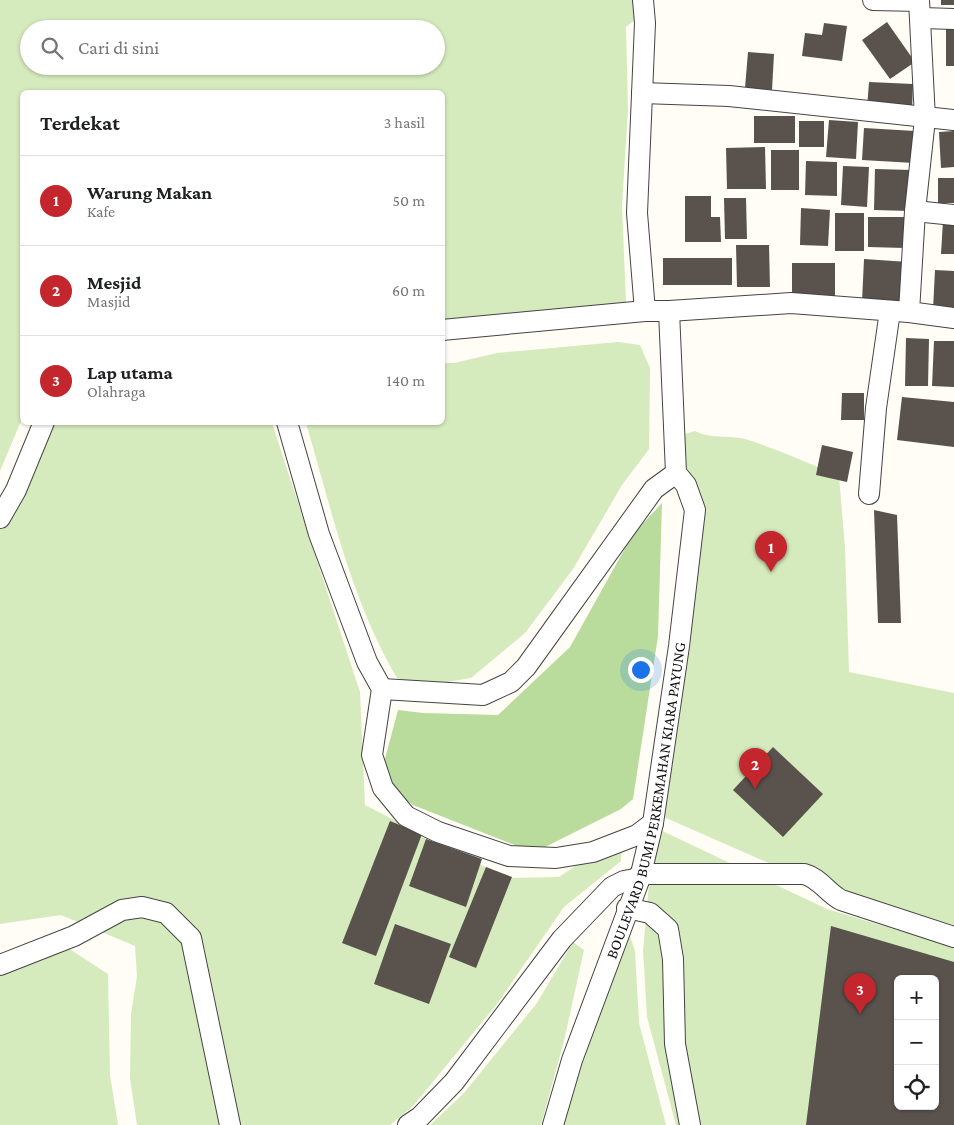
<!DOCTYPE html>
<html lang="id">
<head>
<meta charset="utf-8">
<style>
  body { margin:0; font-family:"Crimson Pro",serif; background:#f6f6f6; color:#202124 }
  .controls { position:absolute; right:15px; bottom:15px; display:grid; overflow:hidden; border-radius:8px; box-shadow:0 1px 4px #0004 }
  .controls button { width:45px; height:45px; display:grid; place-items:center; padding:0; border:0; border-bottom:1px solid #e0e0e0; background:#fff; color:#202124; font:25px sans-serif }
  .you { position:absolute; left:640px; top:669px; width:18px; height:18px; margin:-12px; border:4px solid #fff; border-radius:50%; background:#1a73e8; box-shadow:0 0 0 8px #1a73e833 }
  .badge { display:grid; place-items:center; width:32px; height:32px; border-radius:50%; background:#c4262e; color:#fff; font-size:16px; font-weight:700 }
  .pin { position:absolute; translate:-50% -41px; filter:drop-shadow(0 1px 2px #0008) }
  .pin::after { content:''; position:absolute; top:26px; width:18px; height:15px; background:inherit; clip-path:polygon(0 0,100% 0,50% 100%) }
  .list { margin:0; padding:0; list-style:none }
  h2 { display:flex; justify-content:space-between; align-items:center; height:65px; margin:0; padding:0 20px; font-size:21px }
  h2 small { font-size:16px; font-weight:400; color:#757577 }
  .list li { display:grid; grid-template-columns:32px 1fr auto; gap:15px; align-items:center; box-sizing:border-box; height:90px; padding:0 20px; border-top:1px solid #e0e0e0 }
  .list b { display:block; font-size:19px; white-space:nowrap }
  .list p { margin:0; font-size:16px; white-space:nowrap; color:#757577 }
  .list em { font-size:16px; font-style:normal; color:#757577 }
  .icon { flex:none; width:28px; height:28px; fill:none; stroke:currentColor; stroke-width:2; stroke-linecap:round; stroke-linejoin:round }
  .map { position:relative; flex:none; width:954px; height:1125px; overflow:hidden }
  .search { position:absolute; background:#fff; box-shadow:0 1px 4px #0004; left:20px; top:20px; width:425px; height:55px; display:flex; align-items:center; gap:12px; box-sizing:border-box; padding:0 18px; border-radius:28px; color:#757577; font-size:19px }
  .panel { position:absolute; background:#fff; box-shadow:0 1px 4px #0004; left:20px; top:90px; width:425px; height:335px; border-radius:8px }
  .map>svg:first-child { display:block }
</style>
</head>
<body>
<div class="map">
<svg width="954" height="1125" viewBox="0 0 954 1125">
  <rect width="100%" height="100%" fill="#fffdf5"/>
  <g fill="#d5ebbd" fill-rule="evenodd">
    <path d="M0 0H633L635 20 626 27 628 109 622 206 626 302 616 313 443 331 442 92H22V419L0 471ZM29 29H436V66H29Z"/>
    <path d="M618 342 640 345 650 368 649 449 622 485 573 569 525 633 471 678 423 686 397 678C351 600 331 508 306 423L442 422 443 363H454L497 353Z"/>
    <polygon points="47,423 272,423 360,692 365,805 507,878 559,877 622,835 621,861 564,907 497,1004 413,1106 390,1125 137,1125 130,1079 131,1014 137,976 135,946 61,915 0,924 0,529"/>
    <path d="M695 431C709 439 729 435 745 439 777 449 809 463 839 476L845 548 849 672 954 693V925L835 892 650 811 682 592 686 451 681 435Z"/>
    <path d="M654 827 827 909 954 947V1125H676L647 1017 643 951ZM898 979H935V1106H898Z"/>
    <polygon points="618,930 628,930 635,951 639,1023 666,1125 562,1125"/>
    <polygon points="573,942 584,950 564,1041 541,1125 430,1125 464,1093 537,1003"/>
    <polygon points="68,948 108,974 110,1075 118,1125 0,1125 0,959"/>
  </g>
  <polygon fill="#b9dc9c" points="662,503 658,636 633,799 621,809 539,850 517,846 413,805 386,786 383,766 398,710 423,713 498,715 570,647 633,534"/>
  <g fill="#5a524d" fill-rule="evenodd">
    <rect x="941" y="0" width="13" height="5"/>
    <polygon points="887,22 915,62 890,79 862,40"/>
    <polygon points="824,23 847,26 842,61 802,56 805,33 822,35"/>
    <rect x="946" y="28" width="8" height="38"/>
    <polygon points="748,52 774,54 772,90 745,88"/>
    <polygon points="869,82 913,84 912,110 867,108"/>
    <rect x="754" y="116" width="41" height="27"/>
    <polygon points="829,120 858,122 856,159 826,157"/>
    <rect x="799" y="121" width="25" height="26"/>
    <polygon points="864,128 915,131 914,163 862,160"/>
    <polygon points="954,131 954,167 941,168 939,132"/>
    <polygon points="765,147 766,189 727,189 726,148"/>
    <rect x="771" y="150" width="28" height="40"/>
    <polygon points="806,161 837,162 837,196 805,195"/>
    <polygon points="843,166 869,167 867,207 841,205"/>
    <polygon points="875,169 912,170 910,211 874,210"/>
    <rect x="938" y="178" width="16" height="25"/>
    <polygon points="685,196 711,196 711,217 720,217 721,242 685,242"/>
    <polygon points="724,198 746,198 747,239 725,239"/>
    <polygon points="801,208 830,210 828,246 800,245"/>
    <rect x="835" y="213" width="29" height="38"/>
    <polygon points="868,217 906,217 905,248 868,247"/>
    <polygon points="943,221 954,221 954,254 941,254"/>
    <polygon points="736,245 769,245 770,287 737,287"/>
    <rect x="663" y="258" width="69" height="27"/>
    <polygon points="864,259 908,262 906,304 862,302"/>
    <rect x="792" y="263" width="43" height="35"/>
    <polygon points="935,270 954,271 954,311 933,310"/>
    <polygon points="906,338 929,339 928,386 905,386"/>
    <polygon points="934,341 954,341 954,387 932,386"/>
    <polygon points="842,393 864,393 864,420 841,420"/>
    <polygon points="902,397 954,402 954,447 897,440"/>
    <polygon points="822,445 853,452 847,482 816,475"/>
    <polygon points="874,510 897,515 901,623 878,623"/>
    <polygon points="773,747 823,794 783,837 733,790"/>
    <polygon points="390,821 422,834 376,956 342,943"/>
    <polygon points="426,839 482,859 466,907 409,886"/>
    <polygon points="486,867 512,877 476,968 449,957"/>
    <polygon points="395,924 451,944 429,1004 374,984"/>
    <path d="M831 926 954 962V1125H806ZM898 979H935V1106H898Z"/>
  </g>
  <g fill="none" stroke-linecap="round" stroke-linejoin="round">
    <g stroke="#444" stroke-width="22">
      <g id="minor">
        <polyline points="643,0 645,23 637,213 645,311"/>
        <polyline points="873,0 919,1"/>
        <polyline points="922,18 954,19"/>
        <polyline points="642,93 729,96 954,120"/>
        <polyline points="915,211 954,215"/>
        <polyline points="669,311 791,303 909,312 954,318"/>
        <polyline points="909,312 915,211 925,119 919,0"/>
        <polyline points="442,330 645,311 669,311 676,473"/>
        <polyline points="287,422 319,534 367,662 382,689 372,755 383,788 406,816 438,832 509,856 556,858 593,852 637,835 653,823"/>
        <polyline points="869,494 876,408 890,311"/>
        <polyline points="0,518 16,490 44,422"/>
        <polyline points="382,689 483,695 511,682 526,667 654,489 676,473"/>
        <path d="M640 874H804C820 878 827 893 841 900L954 937"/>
        <polyline points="627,908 650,913 668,929 673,959 675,1044 690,1125"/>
        <polyline points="0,965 74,936 122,910 142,907 166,913 191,938 230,1125"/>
        <polyline points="408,1125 420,1117 454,1082 562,939 612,887 624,881 640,878"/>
        <path id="s1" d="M553 1125 572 1060 640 878 653 823 679 646 695 510 686 485 676 473"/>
      </g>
    </g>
    <use href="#minor" stroke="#fff" stroke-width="20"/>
  </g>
  <g text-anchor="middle" stroke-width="5" stroke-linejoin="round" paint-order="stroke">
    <g font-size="16" fill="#111" stroke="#fff">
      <text dy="6" stroke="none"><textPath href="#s1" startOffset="339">BOULEVARD BUMI PERKEMAHAN KIARA PAYUNG</textPath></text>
    </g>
  </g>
</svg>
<div class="controls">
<button>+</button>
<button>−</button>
<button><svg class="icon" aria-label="locate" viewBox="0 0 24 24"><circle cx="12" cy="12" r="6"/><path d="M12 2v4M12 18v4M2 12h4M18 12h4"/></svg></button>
</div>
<div class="you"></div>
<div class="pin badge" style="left:771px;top:572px">1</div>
<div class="pin badge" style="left:755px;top:789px">2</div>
<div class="pin badge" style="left:860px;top:1014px">3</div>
<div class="search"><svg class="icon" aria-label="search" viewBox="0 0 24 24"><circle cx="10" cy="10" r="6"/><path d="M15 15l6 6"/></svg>Cari di sini</div>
<section class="panel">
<h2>Terdekat<small>3 hasil</small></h2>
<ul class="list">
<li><span class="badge">1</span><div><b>Warung Makan</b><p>Kafe</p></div><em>50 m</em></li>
<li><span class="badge">2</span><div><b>Mesjid</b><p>Masjid</p></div><em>60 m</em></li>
<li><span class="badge">3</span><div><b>Lap utama</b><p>Olahraga</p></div><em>140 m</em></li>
</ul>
</section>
</div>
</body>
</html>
